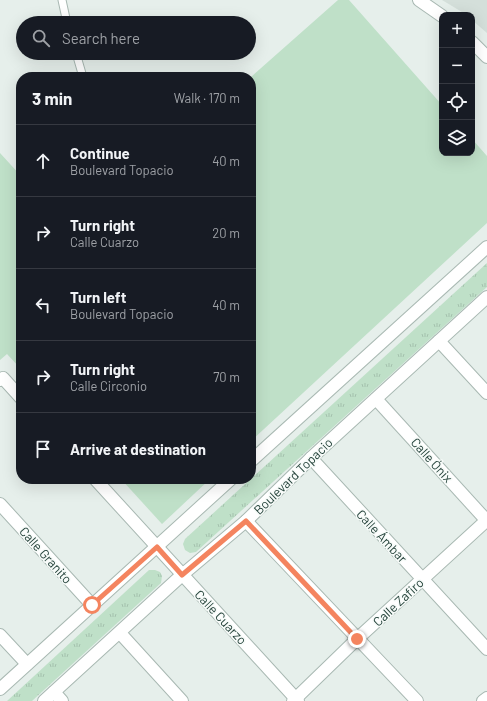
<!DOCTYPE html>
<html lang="en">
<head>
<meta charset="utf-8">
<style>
  body { margin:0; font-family:Barlow,sans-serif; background:#20242c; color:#f1f3f6 }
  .controls { position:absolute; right:12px; top:12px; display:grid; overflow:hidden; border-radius:8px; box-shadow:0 4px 16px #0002 }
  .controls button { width:36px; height:36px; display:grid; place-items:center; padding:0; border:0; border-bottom:1px solid #363941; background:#171b24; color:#f1f3f6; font:20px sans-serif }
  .stop { position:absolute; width:12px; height:12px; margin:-9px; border:3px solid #f4845f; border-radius:50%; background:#fff }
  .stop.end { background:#f4845f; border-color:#fff; box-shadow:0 1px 4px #0008 }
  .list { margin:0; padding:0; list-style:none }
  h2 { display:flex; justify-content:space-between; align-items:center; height:52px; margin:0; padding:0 16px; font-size:17px }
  h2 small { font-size:13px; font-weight:400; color:#9ea1a6 }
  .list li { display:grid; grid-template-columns:26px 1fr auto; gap:12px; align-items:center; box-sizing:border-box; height:72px; padding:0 16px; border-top:1px solid #363941 }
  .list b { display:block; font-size:15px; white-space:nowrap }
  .list p { margin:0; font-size:13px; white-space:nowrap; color:#9ea1a6 }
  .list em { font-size:13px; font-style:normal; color:#9ea1a6 }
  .icon { flex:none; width:22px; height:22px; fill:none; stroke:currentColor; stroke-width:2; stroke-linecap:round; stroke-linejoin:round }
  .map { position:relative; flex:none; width:487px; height:701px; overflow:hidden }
  .search { position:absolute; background:#171b24; box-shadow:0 4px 16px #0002; left:16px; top:16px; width:240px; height:44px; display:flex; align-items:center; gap:10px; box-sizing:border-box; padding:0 14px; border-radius:22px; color:#9ea1a6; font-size:15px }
  .panel { position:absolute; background:#171b24; box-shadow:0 4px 16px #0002; left:16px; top:72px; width:240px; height:412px; border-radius:16px }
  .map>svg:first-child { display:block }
</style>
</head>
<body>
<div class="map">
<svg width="487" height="701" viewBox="0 0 487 701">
  <defs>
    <pattern id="grass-tufts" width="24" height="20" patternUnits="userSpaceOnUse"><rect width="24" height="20" fill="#bfe0c8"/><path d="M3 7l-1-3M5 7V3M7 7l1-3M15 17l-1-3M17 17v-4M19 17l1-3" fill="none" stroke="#a4c1ad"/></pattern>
  </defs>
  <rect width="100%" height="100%" fill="#e6efeb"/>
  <polygon fill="#d4dfda" points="442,0 487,0 487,33 472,20 472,15 467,15"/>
  <g fill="url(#grass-tufts)">
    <polygon points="487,263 487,287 196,552 190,553 185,550 183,544 185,539"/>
    <polygon points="149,570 155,570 160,572 162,576 161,583 32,701 7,701"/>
  </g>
  <g fill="#bfe0c8">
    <polygon points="338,0 349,0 442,105 442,153 472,153 472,139 487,156 487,223 251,441 251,77"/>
    <polygon points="0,153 21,176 21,369 7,354 0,360"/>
    <polygon points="121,479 210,479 162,524"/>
  </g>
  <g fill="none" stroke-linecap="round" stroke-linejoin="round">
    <g stroke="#a8b8b2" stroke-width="9">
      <g id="lane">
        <polyline points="62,0 67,23"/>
        <polyline points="76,53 83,77"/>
      </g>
    </g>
    <g stroke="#a8b8b2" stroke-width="14">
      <g id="street">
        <polyline points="419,0 442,16"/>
        <polyline points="472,42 487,57"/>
        <polyline points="439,341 487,393"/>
        <polyline points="0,380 3,378 21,398"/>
        <polyline points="376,399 487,521"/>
        <polyline points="311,458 487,649"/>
        <polyline points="251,461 487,247"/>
        <polyline points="95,479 298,701"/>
        <polyline points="0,504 92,605"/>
        <polyline points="246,521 417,701"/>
        <polyline points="120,633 182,701"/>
        <polyline points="0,635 27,664"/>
        <polyline points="0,689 231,479"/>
        <polyline points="54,692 62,701"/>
        <polyline points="44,701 182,575 246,521 311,458 487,297"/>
        <polyline points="293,701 357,639 487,520"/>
        <polyline points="483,701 487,698"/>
      </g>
    </g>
    <use href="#lane" stroke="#fff" stroke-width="7"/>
    <use href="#street" stroke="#fff" stroke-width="12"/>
  </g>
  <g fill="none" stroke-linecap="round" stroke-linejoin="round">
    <polyline stroke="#f4845f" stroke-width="5" points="92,605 157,547 182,575 246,521 357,639"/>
  </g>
  <g text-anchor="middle" stroke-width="3" stroke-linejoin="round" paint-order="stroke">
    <g font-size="13" fill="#24423a" stroke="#f7fbf9">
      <text transform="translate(432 460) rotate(48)" y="5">Calle Ónix</text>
      <text transform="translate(293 476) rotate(-44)" y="5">Boulevard Topacio</text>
      <text transform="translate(382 536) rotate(47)" y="5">Calle Ámbar</text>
      <text transform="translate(46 555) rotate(48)" y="5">Calle Granito</text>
      <text transform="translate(398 602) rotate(-43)" y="5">Calle Zafiro</text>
      <text transform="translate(221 617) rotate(47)" y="5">Calle Cuarzo</text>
    </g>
  </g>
</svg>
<div class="controls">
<button>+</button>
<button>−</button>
<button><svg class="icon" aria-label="locate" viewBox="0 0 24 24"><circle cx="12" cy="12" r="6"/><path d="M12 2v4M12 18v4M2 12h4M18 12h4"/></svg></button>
<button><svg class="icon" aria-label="layers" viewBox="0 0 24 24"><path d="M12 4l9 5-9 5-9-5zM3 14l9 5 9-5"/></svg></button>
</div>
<div class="stop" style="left:92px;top:605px"></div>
<div class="stop end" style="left:357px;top:639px"></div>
<div class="search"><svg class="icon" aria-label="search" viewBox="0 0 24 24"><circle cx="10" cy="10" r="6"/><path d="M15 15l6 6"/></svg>Search here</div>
<section class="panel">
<h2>3 min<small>Walk · 170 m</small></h2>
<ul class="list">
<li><svg class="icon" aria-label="ahead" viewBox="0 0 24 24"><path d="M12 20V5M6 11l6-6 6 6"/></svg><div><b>Continue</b><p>Boulevard Topacio</p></div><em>40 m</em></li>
<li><svg class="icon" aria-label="right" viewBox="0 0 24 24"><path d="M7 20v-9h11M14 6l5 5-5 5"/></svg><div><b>Turn right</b><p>Calle Cuarzo</p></div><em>20 m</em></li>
<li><svg class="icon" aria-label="left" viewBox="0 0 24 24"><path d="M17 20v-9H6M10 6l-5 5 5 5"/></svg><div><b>Turn left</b><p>Boulevard Topacio</p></div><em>40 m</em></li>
<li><svg class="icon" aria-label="right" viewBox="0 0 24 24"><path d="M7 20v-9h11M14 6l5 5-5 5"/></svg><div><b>Turn right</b><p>Calle Circonio</p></div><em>70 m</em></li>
<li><svg class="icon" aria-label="arrive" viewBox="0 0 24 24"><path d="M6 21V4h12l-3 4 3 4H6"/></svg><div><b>Arrive at destination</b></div></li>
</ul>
</section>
</div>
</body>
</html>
